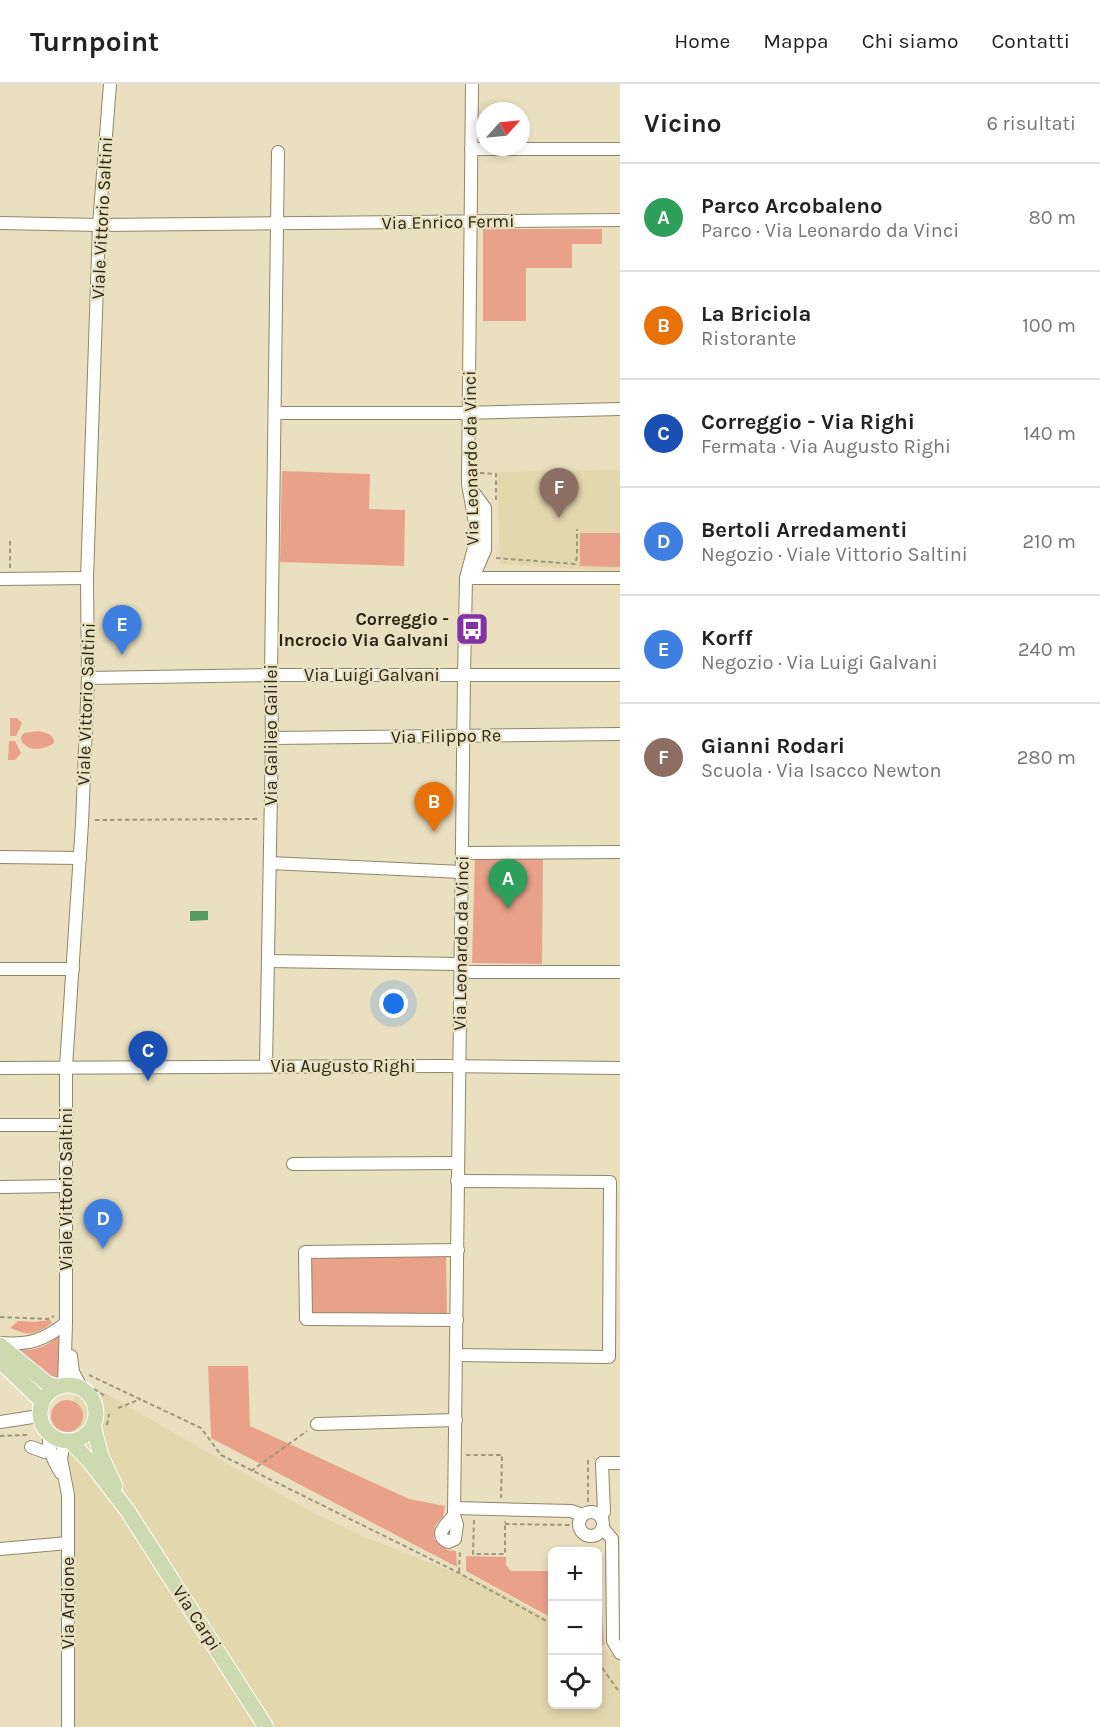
<!DOCTYPE html>
<html lang="it">
<head>
<meta charset="utf-8">
<style>
  body { margin:0; font-family:Karla,sans-serif; background:#f6f6f6; color:#222 }
  .controls { position:absolute; right:18px; bottom:18px; display:grid; overflow:hidden; border-radius:9px; box-shadow:0 3px 9px #0003 }
  .controls button { width:54px; height:54px; display:grid; place-items:center; padding:0; border:0; border-bottom:2px solid #e0e0e0; background:#fff; color:#222; font:30px sans-serif }
  .compass { position:absolute; left:476px; top:18px; width:54px; height:54px; border-radius:50%; background:#fff; box-shadow:0 3px 9px #0003; rotate:63deg }
  .you { position:absolute; left:394px; top:920px; width:21px; height:21px; margin:-15px; border:4px solid #fff; border-radius:50%; background:#1a73e8; box-shadow:0 0 0 9px #1a73e833 }
  .badge { display:grid; place-items:center; width:39px; height:39px; border-radius:50%; background:#2563eb; color:#fff; font-size:20px; font-weight:700 }
  .pin { position:absolute; translate:-50% -50px; filter:drop-shadow(0 2px 3px #0008) }
  .pin::after { content:''; position:absolute; top:32px; width:21px; height:18px; background:inherit; clip-path:polygon(0 0,100% 0,50% 100%) }
  .list { margin:0; padding:0; list-style:none }
  h2 { display:flex; justify-content:space-between; align-items:center; height:78px; margin:0; padding:0 24px; font-size:26px }
  h2 small { font-size:20px; font-weight:400; color:#767676 }
  .list li { display:grid; grid-template-columns:39px 1fr auto; gap:18px; align-items:center; box-sizing:border-box; height:108px; padding:0 24px; border-top:2px solid #e0e0e0 }
  .list b { display:block; font-size:22px; white-space:nowrap }
  .list p { margin:0; font-size:20px; white-space:nowrap; color:#767676 }
  .list em { font-size:20px; font-style:normal; color:#767676 }
  .icon { flex:none; width:33px; height:33px; fill:none; stroke:currentColor; stroke-width:2; stroke-linecap:round; stroke-linejoin:round }
  .map { position:relative; flex:none; width:620px; height:1643px; overflow:hidden }
  header { display:flex; align-items:center; gap:36px; box-sizing:border-box; height:84px; padding:0 30px; background:#fff; border-bottom:2px solid #e0e0e0 }
  header strong { font-size:28px }
  nav { display:flex; gap:33px; margin-inline-start:auto; font-size:21px }
  main { display:flex }
  aside { flex:1; background:#fff }
  .map>svg:first-child { display:block }
</style>
</head>
<body>
<header>
<strong>Turnpoint</strong>
<nav><a>Home</a><a>Mappa</a><a>Chi siamo</a><a>Contatti</a></nav>
</header>
<main>
<div class="map">
<svg width="620" height="1643" viewBox="0 0 620 1643">
  <rect width="100%" height="100%" fill="#eae0bf"/>
  <g fill="#e3d7ae">
    <polygon points="620,386 620,488 500,480 497,388"/>
    <polygon points="82,1296 308,1426 360,1451 489,1502 552,1537 552,1620 598,1620 598,1561 601,1563 620,1576 620,1643 64,1643 64,1459 67,1332"/>
  </g>
  <g fill="#eaa18a">
    <polygon points="483,145 602,145 602,160 572,160 572,184 526,184 526,237 483,237"/>
    <polygon points="282,387 370,390 369,425 405,426 404,482 280,478"/>
    <polygon points="580,449 620,449 620,483 580,482"/>
    <polygon points="10,634 17,634 22,639 16,652 10,652"/>
    <path d="M39 647C47 649 54 650 54 659 44 666 30 668 22 658L21 653 24 649Z"/>
    <polygon points="9,657 15,657 21,669 15,676 8,676"/>
    <polygon points="475,769 543,770 542,880 472,879"/>
    <polygon points="446,1172 447,1230 311,1232 311,1173"/>
    <path d="M50 1236 52 1239C34 1252 29 1252 10 1244L18 1237 34 1238Z"/>
    <path d="M60 1250V1290L56 1295 49 1294 15 1266C35 1267 46 1264 60 1250Z"/>
    <polygon points="208,1282 248,1282 250,1342 409,1415 445,1422 443,1433 435,1442 434,1455 447,1466 456,1467 457,1483 211,1354"/>
    <circle cx="67" cy="1332" r="16"/>
    <polygon points="466,1472 506,1473 506,1481 511,1487 552,1487 552,1534 466,1487"/>
    <polygon points="598,1512 601,1512 604,1562 598,1558"/>
  </g>
  <polygon fill="#569b65" points="190,827 208,827 208,836 190,837"/>
  <g fill="none" stroke-linecap="round" stroke-linejoin="round">
    <g stroke="#8f8667" stroke-width="14">
      <g id="minor">
        <polyline points="471,65 620,65"/>
        <polyline points="0,139 99,141 620,136"/>
        <polyline points="275,329 461,329 620,325"/>
        <polyline points="466,494 620,494"/>
        <polyline points="467,494 476,487 485,466 485,424 471,405"/>
        <polyline points="0,495 87,494"/>
        <polyline points="88,594 271,591 620,591"/>
        <polyline points="272,654 620,650"/>
        <polyline points="462,769 620,768"/>
        <polyline points="0,773 80,774"/>
        <polyline points="270,779 462,788"/>
        <polyline points="268,877 460,880"/>
        <polyline points="0,885 73,885"/>
        <polyline points="461,888 620,888"/>
        <polyline points="266,982 272,654 271,591 278,68"/>
        <polyline points="0,984 442,982 620,984"/>
        <polyline points="0,1041 66,1041"/>
        <polyline points="293,1080 458,1079"/>
        <polyline points="0,1103 66,1102"/>
        <polyline points="457,1236 306,1235 305,1168 458,1166"/>
        <path d="M0 1259C29 1261 43 1257 66 1239"/>
        <polyline points="456,1271 609,1273 610,1098 457,1097"/>
        <polyline points="71,1272 73,1288 82,1305"/>
        <polyline points="64,1301 66,1239 66,983 82,739 88,594 87,494 99,141 110,0"/>
        <polyline points="0,1338 39,1332"/>
        <polyline points="317,1340 456,1336"/>
        <path d="M49 1351C48 1366 53 1376 61 1389"/>
        <polyline points="64,1357 61,1375 68,1411 68,1643"/>
        <polyline points="31,1363 45,1368 50,1366"/>
        <polyline points="454,1424 571,1427 583,1431"/>
        <circle cx="591" cy="1440" r="12"/>
        <path d="M454 1431C448 1440 432 1450 448 1458L455 1455 457 1441 454 1431 464 592 466 494 475 460V439L468 400 472 0"/>
        <polyline points="601,1433 604,1428 602,1379 620,1379"/>
        <polyline points="603,1444 612,1455 613,1557 620,1569"/>
        <polyline points="0,1465 68,1459"/>
      </g>
    </g>
    <g stroke="#fff" stroke-width="17">
      <g id="major">
        <polyline points="0,1261 48,1300 58,1303"/>
        <polyline points="0,1277 42,1317"/>
        <circle cx="68" cy="1329" r="28"/>
        <polyline points="93,1341 101,1372 115,1402"/>
        <polyline points="70,1357 90,1378 127,1426 266,1643"/>
      </g>
    </g>
    <g stroke="#9e977e" stroke-width="2" stroke-dasharray="4.5 3" stroke-linecap="butt">
      <polyline points="480,389 496,390 496,419"/>
      <polyline points="496,474 575,480 577,473 577,445"/>
      <polyline points="10,484 10,454"/>
      <polyline points="95,736 260,735"/>
      <polyline points="0,1233 48,1235 54,1232"/>
      <polyline points="89,1291 201,1344 221,1371 459,1489 552,1540"/>
      <polyline points="94,1305 105,1312"/>
      <polyline points="118,1324 141,1315"/>
      <polyline points="107,1341 109,1330"/>
      <polyline points="0,1352 27,1351"/>
      <polyline points="466,1371 502,1371 501,1414"/>
      <polyline points="588,1376 588,1418"/>
      <polyline points="251,1387 307,1347"/>
      <polyline points="474,1436 473,1470 505,1470 505,1437"/>
      <polyline points="505,1440 572,1441"/>
      <polyline points="459,1488 460,1467"/>
      <polyline points="598,1578 620,1609"/>
    </g>
    <use href="#minor" stroke="#fff" stroke-width="12"/>
    <use href="#major" stroke="#cddaaf" stroke-width="15"/>
  </g>
  <defs>
    <g id="bus-square" transform="scale(1.725)"><rect x="-9" y="-9" width="18" height="18" rx="4" fill="#8333a4" stroke="#eae0bf"/><path d="M-5-6H5V4H4V6H2V4H-2V6H-4V4H-5ZM-3.5-4V0h7V-4ZM-3.5 1.2v1.5H-2V1.2ZM2 1.2v1.5H3.5V1.2Z" fill="#fff"/></g>
  </defs>
  <g fill-rule="evenodd">
    <use href="#bus-square" x="472" y="545"/>
  </g>
  <g text-anchor="middle" stroke-width="4.5" stroke-linejoin="round" paint-order="stroke">
    <g font-size="18" fill="#292519" stroke="#eae0bf">
      <text transform="translate(102 134) rotate(-87)" y="6">Viale Vittorio Saltini</text>
      <text transform="translate(448 138) rotate(-1)" y="6">Via Enrico Fermi</text>
      <text transform="translate(471 374) rotate(-91)" y="6">Via Leonardo da Vinci</text>
      <text x="372" y="597">Via Luigi Galvani</text>
      <text transform="translate(86 620) rotate(-88)" y="6">Viale Vittorio Saltini</text>
      <text transform="translate(271 651) rotate(-90)" y="6">Via Galileo Galilei</text>
      <text transform="translate(446 652) rotate(-1)" y="6">Via Filippo Re</text>
      <text transform="translate(461 859) rotate(-89)" y="6">Via Leonardo da Vinci</text>
      <text x="343" y="988">Via Augusto Righi</text>
      <text transform="translate(66 1105) rotate(-90)" y="6">Viale Vittorio Saltini</text>
      <text transform="translate(68 1519) rotate(-90)" y="6">Via Ardione</text>
      <text transform="translate(197 1534) rotate(57)" y="6">Via Carpi</text>
    </g>
    <g font-size="18" font-weight="bold" fill="#292519" stroke="#eae0bf" text-anchor="end">
      <text x="449" y="541">Correggio -<tspan x="449" dy="21">Incrocio Via Galvani</tspan></text>
    </g>
  </g>
</svg>
<div class="controls">
<button>+</button>
<button>−</button>
<button><svg class="icon" aria-label="locate" viewBox="0 0 24 24"><circle cx="12" cy="12" r="6"/><path d="M12 2v4M12 18v4M2 12h4M18 12h4"/></svg></button>
</div>
<svg class="compass" viewBox="-18 -18 36 36"><path d="M0-13l5 13h-10z" fill="#e53935"/><path d="M0 13l5-13h-10z" fill="#767676"/></svg>
<div class="you"></div>
<div class="pin badge" style="left:508px;top:825px;background:#2e9e5b">A</div>
<div class="pin badge" style="left:434px;top:748px;background:#e8710a">B</div>
<div class="pin badge" style="left:148px;top:997px;background:#1a4fb4">C</div>
<div class="pin badge" style="left:103px;top:1165px;background:#3f7fe0">D</div>
<div class="pin badge" style="left:122px;top:571px;background:#3f7fe0">E</div>
<div class="pin badge" style="left:559px;top:434px;background:#8d6e63">F</div>
</div>
<aside>
<h2>Vicino<small>6 risultati</small></h2>
<ul class="list">
<li><span class="badge" style="background:#2e9e5b">A</span><div><b>Parco Arcobaleno</b><p>Parco · Via Leonardo da Vinci</p></div><em>80 m</em></li>
<li><span class="badge" style="background:#e8710a">B</span><div><b>La Briciola</b><p>Ristorante</p></div><em>100 m</em></li>
<li><span class="badge" style="background:#1a4fb4">C</span><div><b>Correggio - Via Righi</b><p>Fermata · Via Augusto Righi</p></div><em>140 m</em></li>
<li><span class="badge" style="background:#3f7fe0">D</span><div><b>Bertoli Arredamenti</b><p>Negozio · Viale Vittorio Saltini</p></div><em>210 m</em></li>
<li><span class="badge" style="background:#3f7fe0">E</span><div><b>Korff</b><p>Negozio · Via Luigi Galvani</p></div><em>240 m</em></li>
<li><span class="badge" style="background:#8d6e63">F</span><div><b>Gianni Rodari</b><p>Scuola · Via Isacco Newton</p></div><em>280 m</em></li>
</ul>
</aside>
</main>
</body>
</html>
